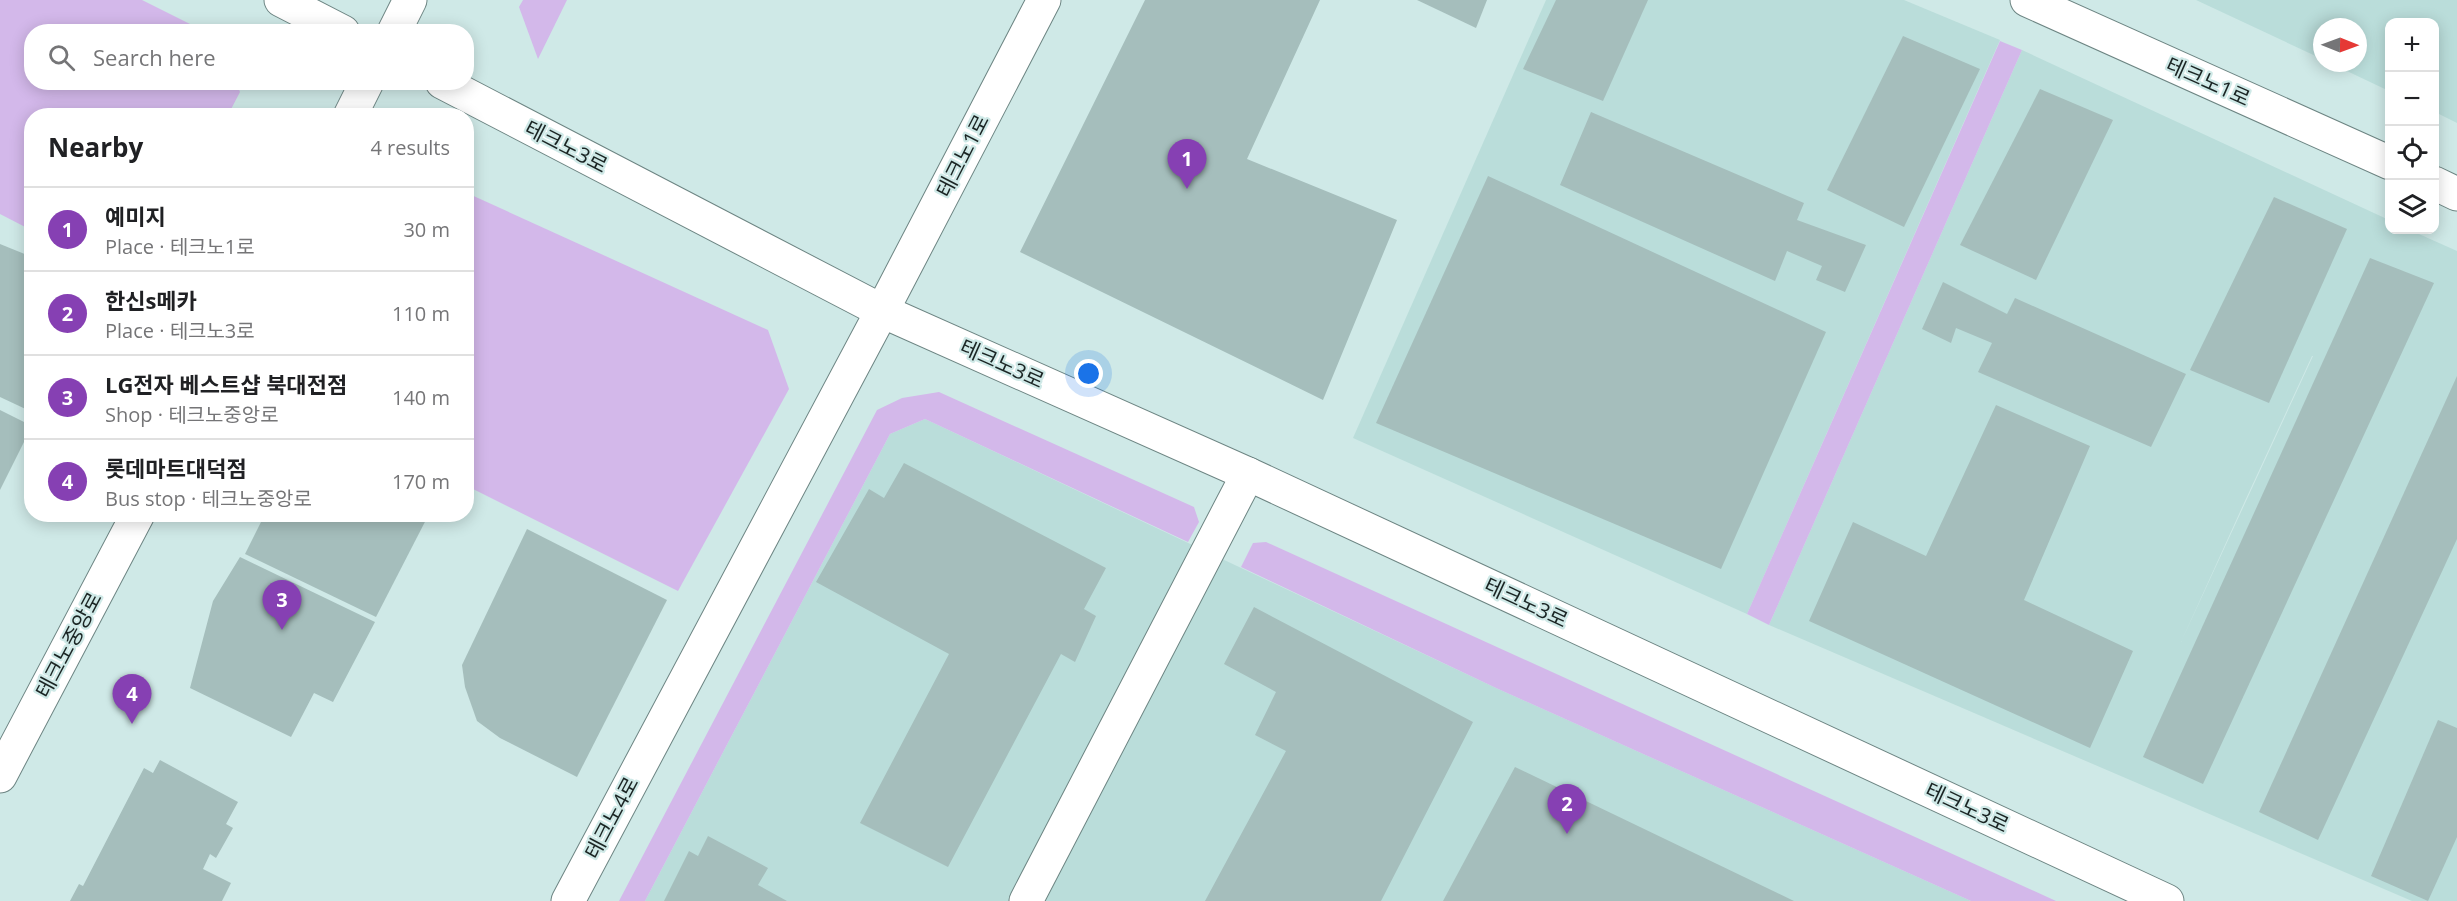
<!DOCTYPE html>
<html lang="en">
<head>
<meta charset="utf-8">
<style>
  body { margin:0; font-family:"Open Sans","Noto Sans KR",sans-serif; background:#f6f6f6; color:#202124 }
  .controls { position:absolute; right:18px; top:18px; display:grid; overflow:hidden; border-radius:12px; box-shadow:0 3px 15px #0003 }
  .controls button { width:54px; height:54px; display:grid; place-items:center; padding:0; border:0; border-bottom:2px solid #e0e0e0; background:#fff; color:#202124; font:30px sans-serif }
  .compass { position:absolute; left:2313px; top:18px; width:54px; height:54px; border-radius:50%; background:#fff; box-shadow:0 3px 15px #0003; rotate:91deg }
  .you { position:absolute; left:1089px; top:374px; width:21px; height:21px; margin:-15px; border:4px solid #fff; border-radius:50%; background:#1a73e8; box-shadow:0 0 0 9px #1a73e833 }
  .badge { display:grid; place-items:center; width:39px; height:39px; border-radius:50%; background:#8640b3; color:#fff; font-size:20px; font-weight:700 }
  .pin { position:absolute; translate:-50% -50px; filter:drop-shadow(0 2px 3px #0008) }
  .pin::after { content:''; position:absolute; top:32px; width:21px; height:18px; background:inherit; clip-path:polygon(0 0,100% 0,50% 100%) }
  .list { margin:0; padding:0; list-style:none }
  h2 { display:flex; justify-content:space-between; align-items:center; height:78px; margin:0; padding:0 24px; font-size:26px }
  h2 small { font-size:20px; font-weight:400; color:#757577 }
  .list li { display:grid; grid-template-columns:39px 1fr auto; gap:18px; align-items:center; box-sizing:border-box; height:84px; padding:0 24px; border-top:2px solid #e0e0e0 }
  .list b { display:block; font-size:22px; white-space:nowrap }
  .list p { margin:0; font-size:20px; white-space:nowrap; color:#757577 }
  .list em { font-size:20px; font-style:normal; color:#757577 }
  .icon { flex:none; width:33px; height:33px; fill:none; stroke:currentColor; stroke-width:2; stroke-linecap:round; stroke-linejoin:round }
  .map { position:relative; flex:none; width:2457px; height:901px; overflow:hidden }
  .search { position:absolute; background:#fff; box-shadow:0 3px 15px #0003; left:24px; top:24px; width:450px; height:66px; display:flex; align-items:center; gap:15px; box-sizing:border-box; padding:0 21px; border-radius:24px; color:#757577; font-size:22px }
  .panel { position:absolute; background:#fff; box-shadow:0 3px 15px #0003; left:24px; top:108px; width:450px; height:414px; border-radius:24px }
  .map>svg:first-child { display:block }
</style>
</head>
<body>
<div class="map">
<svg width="2457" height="901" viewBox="0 0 2457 901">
  <rect width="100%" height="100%" fill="#cfe9e7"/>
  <g fill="#baddda" fill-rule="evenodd">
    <polygon points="1546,0 1904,0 2000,40 1747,614 1353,438"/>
    <polygon points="2196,0 2457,0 2457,123 2435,112 2434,22 2390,22 2389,91 2330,63 2358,63 2358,27 2322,27 2322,59"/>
    <path d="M2022 50 2389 220 2390 230H2410L2457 251V901H2412L1769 625ZM2312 356H2313L2181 642 2244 503Z"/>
    <polygon points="925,419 1496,688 1971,901 645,901 890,434"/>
  </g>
  <g fill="#d3b8ea">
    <polygon points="0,0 142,0 204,31 32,32 32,82 236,82 240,92 228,115 32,116 31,230 0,214"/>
    <polygon points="523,0 567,0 538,59 519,7"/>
    <polygon points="2000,41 2022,50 1769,625 1747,614"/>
    <polygon points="467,193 768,330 789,389 678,591 467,486"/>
    <polygon points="939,392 1194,507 1199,522 1188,542 925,419 890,434 645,901 619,901 877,410 902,398"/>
    <polygon points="1266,542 2056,901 1971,901 1496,688 1241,567 1253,543"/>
  </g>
  <g fill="#a5bebc">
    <polygon points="1145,0 1320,0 1247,159 1397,220 1323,400 1020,252"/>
    <polygon points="1417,0 1487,0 1476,28"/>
    <polygon points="1556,0 1648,0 1603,101 1523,69"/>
    <polygon points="1903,36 1980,69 1904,227 1827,190"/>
    <polygon points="2040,89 2113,120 2036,280 1960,245"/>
    <polygon points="1591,112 1804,203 1797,220 1866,245 1845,292 1816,280 1822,266 1787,251 1775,281 1560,185"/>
    <polygon points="1488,176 1826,332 1721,569 1376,423"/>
    <polygon points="2274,197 2347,229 2269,403 2190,370"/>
    <polygon points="0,244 32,257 32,412 0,397"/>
    <polygon points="2370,258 2434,283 2203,784 2143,757"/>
    <polygon points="1943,282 2007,314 2015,298 2186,374 2151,447 1978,372 1992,343 1956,328 1951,343 1922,329"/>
    <polygon points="2457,376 2457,539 2318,840 2259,812"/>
    <polygon points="1996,405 2090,446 2024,600 2133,651 2090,748 1809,621 1853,522 1926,556"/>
    <polygon points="0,410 32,426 0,490"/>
    <polygon points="904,463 1106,568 1084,609 1096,616 1075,662 1061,654 948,867 860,823 949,654 816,582 869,489 884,498"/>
    <polygon points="265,514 429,514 376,617 245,554"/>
    <polygon points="527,529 667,600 577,777 500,738 477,721 465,687 462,665"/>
    <polygon points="240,557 375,622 333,702 314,693 291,737 190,688 213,601"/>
    <polygon points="1254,607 1473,722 1381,901 1205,901 1286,751 1255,735 1276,692 1224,664"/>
    <polygon points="2438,720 2457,728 2457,837 2428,901 2371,876"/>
    <polygon points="160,760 238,802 226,824 233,828 216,858 210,854 203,869 231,883 222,901 70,901 79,884 83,886 144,768 153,773"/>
    <polygon points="1515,767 1794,901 1443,901"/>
    <polygon points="708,836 768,868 758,885 787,901 664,901 689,851 698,856"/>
  </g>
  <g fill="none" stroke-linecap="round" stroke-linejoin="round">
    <g stroke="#6d8583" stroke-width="35">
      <g id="street">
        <polyline points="442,82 882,311 1248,474 2167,901"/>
        <polyline points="568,901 882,311"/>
        <polyline points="1026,901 1248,474"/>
      </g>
    </g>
    <g stroke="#6d8583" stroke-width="35">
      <g id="secondary">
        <polyline points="281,0 343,32"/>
        <polyline points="2027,0 2390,163"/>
        <polyline points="394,32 410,0"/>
        <polyline points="350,116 367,82"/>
        <polyline points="2434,183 2457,194"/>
        <polyline points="882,311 1044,0"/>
        <polyline points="0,776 138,514"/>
      </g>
    </g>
    <use href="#street" stroke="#fff" stroke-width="33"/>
    <use href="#secondary" stroke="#fff" stroke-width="33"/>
  </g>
  <g text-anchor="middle" stroke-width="4.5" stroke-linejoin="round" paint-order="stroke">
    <g font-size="21" fill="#1a2423" stroke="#cfe9e7">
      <text transform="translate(2208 82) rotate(24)" y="7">테크노1로</text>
      <text transform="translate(566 147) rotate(27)" y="7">테크노3로</text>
      <text transform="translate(963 156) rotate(-63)" y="7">테크노1로</text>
      <text transform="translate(1002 364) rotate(24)" y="7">테크노3로</text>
      <text transform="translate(1526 603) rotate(25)" y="7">테크노3로</text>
      <text transform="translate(69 645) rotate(-62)" y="7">테크노중앙로</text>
      <text transform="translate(1967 808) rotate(25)" y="7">테크노3로</text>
      <text transform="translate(612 818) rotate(-62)" y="7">테크노4로</text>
    </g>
  </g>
</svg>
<div class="controls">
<button>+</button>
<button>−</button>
<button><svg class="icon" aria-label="locate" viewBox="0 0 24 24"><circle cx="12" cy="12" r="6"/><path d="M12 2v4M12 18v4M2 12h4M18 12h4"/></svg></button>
<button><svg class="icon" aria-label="layers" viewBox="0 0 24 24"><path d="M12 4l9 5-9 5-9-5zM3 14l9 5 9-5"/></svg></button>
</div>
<svg class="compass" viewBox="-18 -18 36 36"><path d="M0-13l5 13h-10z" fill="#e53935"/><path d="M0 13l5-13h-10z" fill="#757577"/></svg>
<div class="you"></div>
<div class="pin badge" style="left:1187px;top:189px">1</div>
<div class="pin badge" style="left:1567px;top:834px">2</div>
<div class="pin badge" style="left:282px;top:630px">3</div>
<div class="pin badge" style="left:132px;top:724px">4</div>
<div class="search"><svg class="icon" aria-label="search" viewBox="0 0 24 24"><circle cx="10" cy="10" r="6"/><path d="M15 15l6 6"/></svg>Search here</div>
<section class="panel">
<h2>Nearby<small>4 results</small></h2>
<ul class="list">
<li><span class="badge">1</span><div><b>예미지</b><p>Place · 테크노1로</p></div><em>30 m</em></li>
<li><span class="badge">2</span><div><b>한신s메카</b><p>Place · 테크노3로</p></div><em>110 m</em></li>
<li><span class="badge">3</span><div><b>LG전자 베스트샵 북대전점</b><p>Shop · 테크노중앙로</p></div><em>140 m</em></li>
<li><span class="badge">4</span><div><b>롯데마트대덕점</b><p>Bus stop · 테크노중앙로</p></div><em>170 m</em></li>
</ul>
</section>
</div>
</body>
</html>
